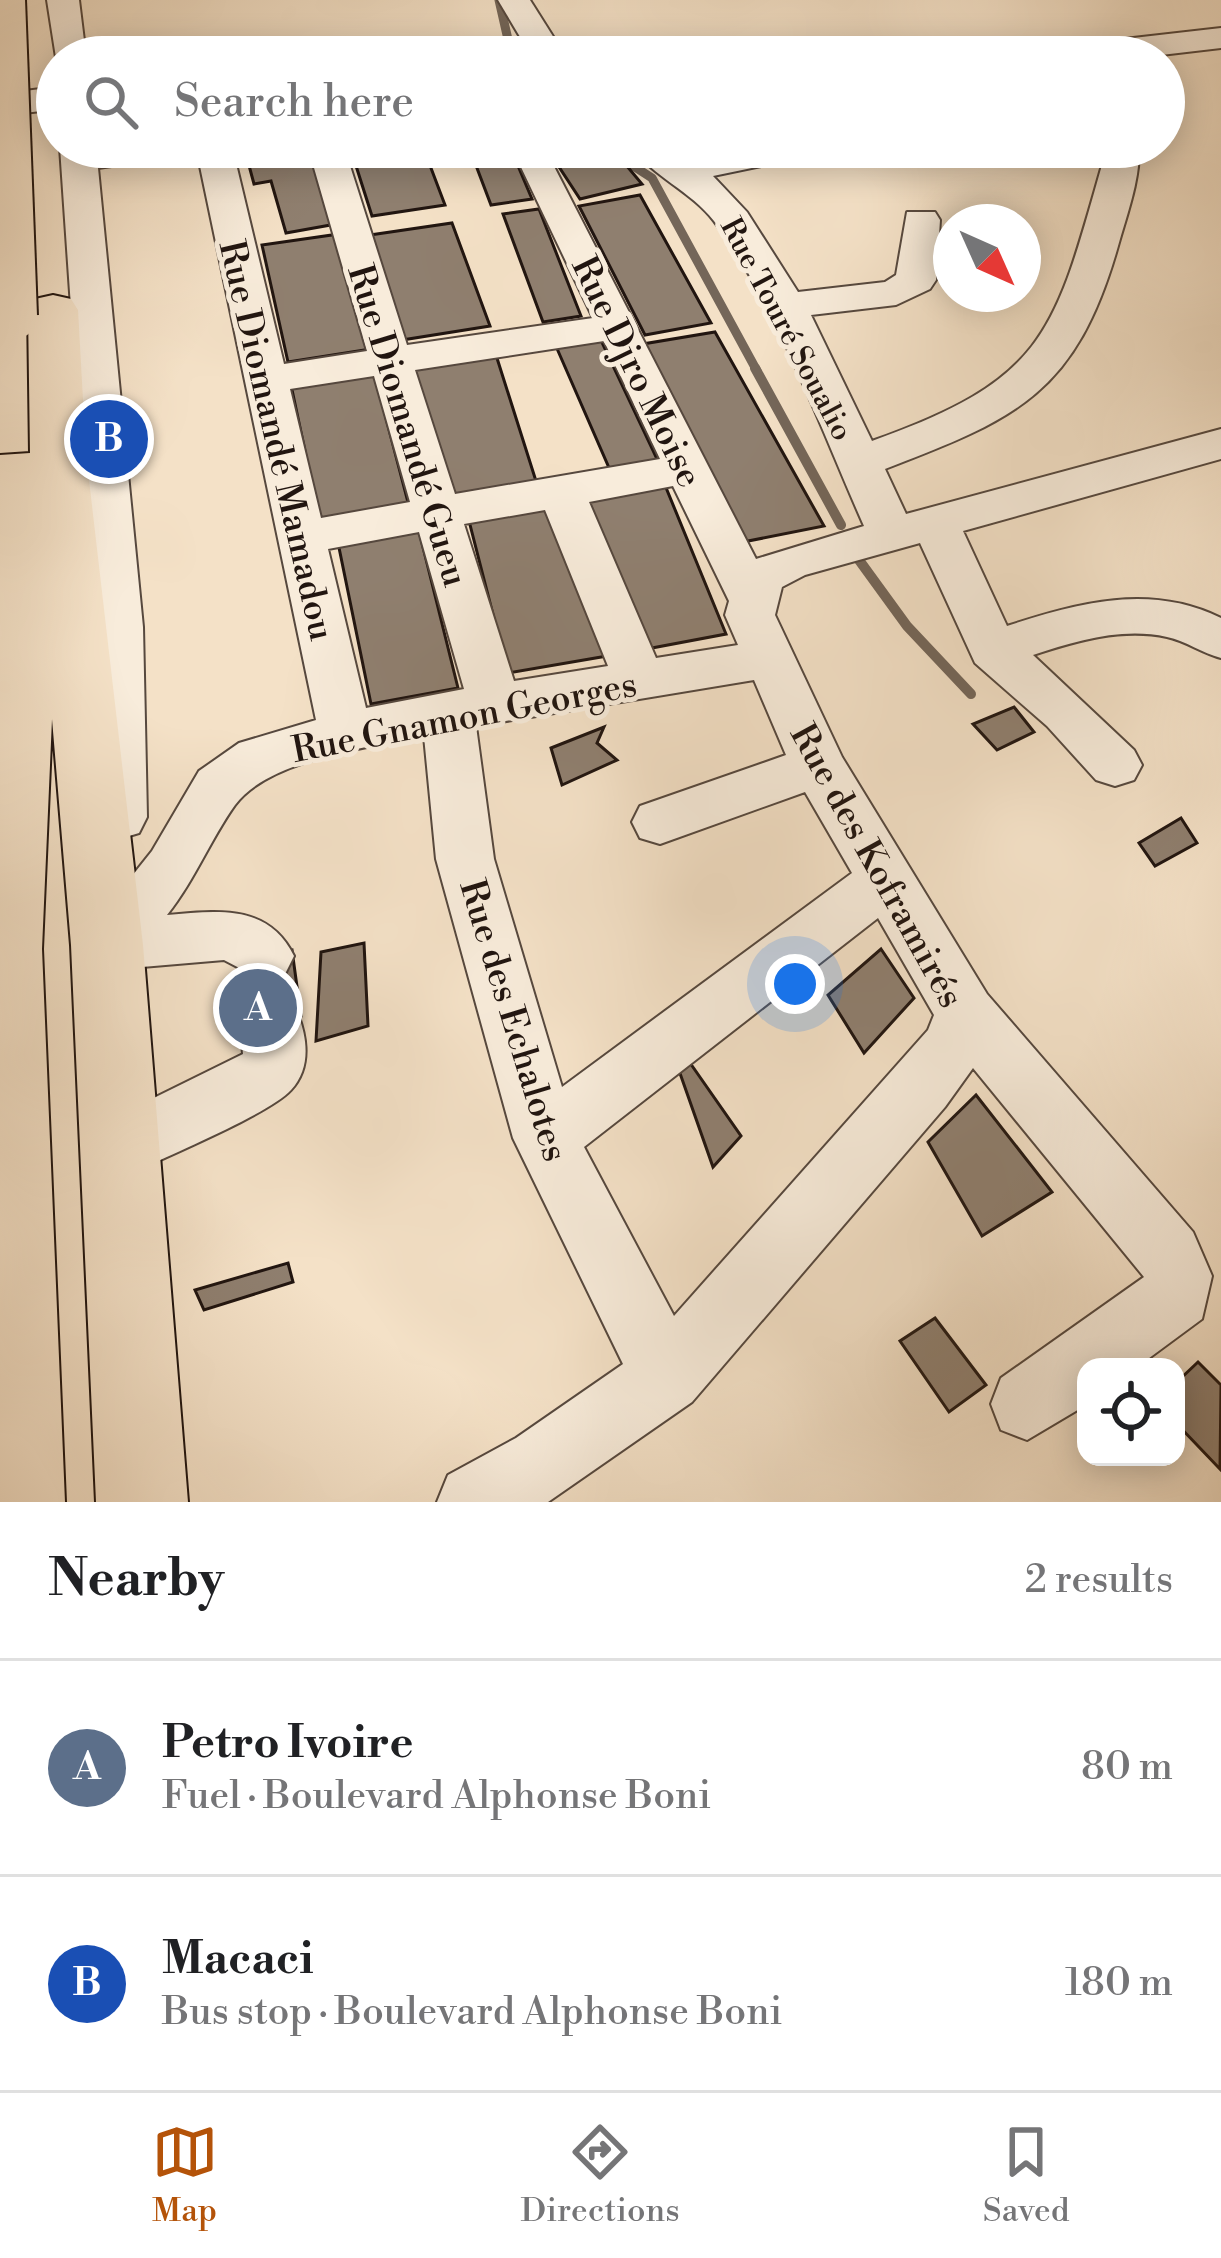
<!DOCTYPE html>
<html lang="en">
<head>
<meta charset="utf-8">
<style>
  body { margin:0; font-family:"Libre Bodoni",serif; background:#f6f6f6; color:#202124 }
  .controls { position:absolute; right:36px; bottom:36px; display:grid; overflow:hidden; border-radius:24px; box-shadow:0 6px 30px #0003 }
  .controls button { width:108px; height:108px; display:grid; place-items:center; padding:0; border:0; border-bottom:3px solid #e0e0e0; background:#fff; color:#202124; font:60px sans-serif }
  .compass { position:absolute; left:933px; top:204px; width:108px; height:108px; border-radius:50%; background:#fff; box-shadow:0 6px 30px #0003; rotate:135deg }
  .you { position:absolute; left:795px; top:984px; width:42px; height:42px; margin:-30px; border:9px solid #fff; border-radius:50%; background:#1a73e8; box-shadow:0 0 0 18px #1a73e833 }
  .badge { display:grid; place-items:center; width:78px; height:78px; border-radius:50%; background:#b45309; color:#fff; font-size:39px; font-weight:700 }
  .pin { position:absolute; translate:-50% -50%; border:6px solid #fff; box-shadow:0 3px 12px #0006 }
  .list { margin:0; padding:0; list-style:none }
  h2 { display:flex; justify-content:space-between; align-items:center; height:156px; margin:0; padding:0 48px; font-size:51px }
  h2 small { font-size:39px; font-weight:400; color:#757577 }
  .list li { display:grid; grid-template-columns:78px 1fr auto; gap:36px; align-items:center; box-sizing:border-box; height:216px; padding:0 48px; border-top:3px solid #e0e0e0 }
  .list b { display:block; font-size:45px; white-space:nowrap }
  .list p { margin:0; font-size:39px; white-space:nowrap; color:#757577 }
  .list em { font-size:39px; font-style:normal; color:#757577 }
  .icon { flex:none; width:66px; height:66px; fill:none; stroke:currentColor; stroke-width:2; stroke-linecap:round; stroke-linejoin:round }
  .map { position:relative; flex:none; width:1221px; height:1502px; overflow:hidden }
  .search { position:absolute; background:#fff; box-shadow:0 6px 30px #0003; left:36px; right:36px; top:36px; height:132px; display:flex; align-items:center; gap:30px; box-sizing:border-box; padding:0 42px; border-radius:66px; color:#757577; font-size:45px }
  .sheet { height:588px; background:#fff }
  nav { display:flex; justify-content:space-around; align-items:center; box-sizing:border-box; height:168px; border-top:3px solid #e0e0e0; background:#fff; font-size:33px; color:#757577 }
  nav a { display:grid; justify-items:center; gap:6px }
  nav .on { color:#b45309 }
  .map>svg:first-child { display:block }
</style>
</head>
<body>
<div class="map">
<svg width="1221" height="1502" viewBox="0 0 1221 1502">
  <rect width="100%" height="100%" fill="#f4e1c7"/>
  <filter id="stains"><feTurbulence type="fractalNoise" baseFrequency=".00167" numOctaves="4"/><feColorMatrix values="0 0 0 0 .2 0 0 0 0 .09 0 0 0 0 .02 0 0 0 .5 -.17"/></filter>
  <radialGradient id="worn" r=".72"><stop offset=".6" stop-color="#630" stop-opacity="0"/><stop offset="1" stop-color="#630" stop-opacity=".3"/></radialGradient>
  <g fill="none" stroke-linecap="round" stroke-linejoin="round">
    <g stroke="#746659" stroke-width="9">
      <polyline points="499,0 512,57"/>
      <polyline points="604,147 652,178 757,371"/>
    </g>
    <g stroke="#746659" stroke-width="10">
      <polyline points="755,368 841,525"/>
      <polyline points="859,560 907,626 971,694"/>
    </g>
  </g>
  <g fill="#8f7f6f" stroke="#211510" stroke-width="3">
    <polygon points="244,147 310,147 336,224 286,233 271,181 254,184"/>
    <polygon points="350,147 423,147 445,205 372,216"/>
    <polygon points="469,147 510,147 532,199 491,205"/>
    <polygon points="546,147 590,147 626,165 642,184 580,199"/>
    <polygon points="640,195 711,323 645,335 579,206"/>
    <polygon points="539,209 581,316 543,322 503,214"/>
    <polygon points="452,223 490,326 402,340 370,235"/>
    <polygon points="339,234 371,349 288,362 262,245"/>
    <polygon points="715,332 824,526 743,542 643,344"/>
    <polygon points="599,336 658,461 610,470 555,344"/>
    <polygon points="496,355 536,481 445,496 412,367"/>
    <polygon points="374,372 409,506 320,522 291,385"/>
    <polygon points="660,473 726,634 636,651 578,486"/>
    <polygon points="557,499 607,656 508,673 467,513"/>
    <polygon points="416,519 458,688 371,704 336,533"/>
    <polygon points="1014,707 1034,732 997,750 973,724"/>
    <polygon points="604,727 597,743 617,760 562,785 551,748"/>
    <polygon points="1181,818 1197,843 1155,866 1139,843"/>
    <polygon points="364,943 368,1026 316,1041 321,952"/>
    <polygon points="881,949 914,998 864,1053 828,995"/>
    <polygon points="292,950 301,1016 247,1027 240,961"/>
    <polygon points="688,1060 741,1136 713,1167 676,1062"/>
    <polygon points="976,1095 1052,1192 982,1236 928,1142"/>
    <polygon points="288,1263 293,1282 204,1310 195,1290"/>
    <polygon points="935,1318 986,1385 949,1412 900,1341"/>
    <polygon points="1198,1362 1221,1385 1220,1469 1176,1423 1176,1383"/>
  </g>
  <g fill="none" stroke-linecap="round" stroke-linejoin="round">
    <g stroke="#56483e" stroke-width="4">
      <g id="minor">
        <polygon points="47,0 79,0 86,57 57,57 57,64"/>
        <polygon points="498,0 530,0 566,57 532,57"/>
        <polygon points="1221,28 1221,48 1144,57 1037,57 1054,47"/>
        <polygon points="57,87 57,109 0,116 0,94"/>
        <polygon points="60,147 184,147 166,158 98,168 143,627 147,817 139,833 119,839 99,833 91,817 93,627"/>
        <path d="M196 147H232L284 364 367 351 308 147H344L407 345 593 318 520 165 506 147H544L756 559 864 526C820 427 777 305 714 221 691 191 652 176 632 147H675L691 158 746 147H820L815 155 713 176 747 212 798 292 885 282 896 275 907 212H935L940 220 936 280 930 289 896 305 811 315 872 441C1046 379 1054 334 1102 165L1103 147H1139C1140 180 1127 214 1118 246 1076 393 1018 418 885 469L906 514 1221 429V459L963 531 1007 626C1078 603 1150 583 1221 618V658C1202 653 1186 641 1167 637 1122 627 1076 641 1033 655L1134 750 1142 765 1134 780 1115 786 1096 780 1047 726 975 663 920 543 805 575 782 587 775 615 842 757 987 994 1193 1232 1212 1276 1202 1319 1137 1367H1086V1405L1027 1440 1001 1430 991 1404 1001 1378 1144 1277 973 1068 945 1107 692 1402 548 1502H437L448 1475 516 1438 623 1364 513 1138 436 859 424 736C371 747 269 759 235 805 210 840 195 880 167 915 217 911 268 903 294 956L285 974 264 981 224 960 107 970 86 963 77 945 152 851 199 771 239 743 316 720ZM604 341 660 459 455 494 415 370ZM374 376 410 502 321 518 290 389ZM673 486 729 601 725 615 738 645 656 658 589 502ZM545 510 608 666 514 681 464 524ZM419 532 464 689 366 708 328 549ZM754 680 786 755 640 806 632 822 640 838 660 844 805 792 852 873 562 1087 494 859 476 726ZM878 918 934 1015 928 1030 674 1316 584 1147Z"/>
        <path d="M271 995 293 1003C306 1030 314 1065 291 1090 270 1113 176 1152 143 1168L120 1177 97 1168 87 1147 97 1126 243 1054 240 1022 249 1003Z"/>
      </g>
    </g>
    <g stroke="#211510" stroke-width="4">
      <polygon id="major" points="53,295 71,299 78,310 86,454 143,945 188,1502 96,1502 71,945 52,719 42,949 65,1502 0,1502 0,455 30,453 28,310 35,299"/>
    </g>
    <use href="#minor" fill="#f8ecdb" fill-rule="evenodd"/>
    <use href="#major" fill="#f4e1c7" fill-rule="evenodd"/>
    <g stroke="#211510" stroke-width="50" stroke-linecap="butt">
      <polyline id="major-bridge" points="2,0 14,316"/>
    </g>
    <use href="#major-bridge" stroke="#f4e1c7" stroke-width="46"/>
  </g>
  <g text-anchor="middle" stroke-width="10" stroke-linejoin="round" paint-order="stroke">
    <g font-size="30" fill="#211510" stroke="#f8ecdb">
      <text transform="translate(787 329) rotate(62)" y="10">Rue Touré Soualio</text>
    </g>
    <g font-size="36" fill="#211510" stroke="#f8ecdb">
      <text transform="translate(638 371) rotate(64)" y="13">Rue Djro Moise</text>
      <text transform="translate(409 425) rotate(73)" y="13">Rue Diomandé Gueu</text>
      <text transform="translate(278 440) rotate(77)" y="13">Rue Diomandé Mamadou</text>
      <text transform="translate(464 716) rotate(-11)" y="13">Rue Gnamon Georges</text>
      <text transform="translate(878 865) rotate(61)" y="13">Rue des Koframirés</text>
      <text transform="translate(515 1020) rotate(73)" y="13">Rue des Echalotes</text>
    </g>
  </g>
  <rect width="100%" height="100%" filter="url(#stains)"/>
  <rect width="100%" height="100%" fill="url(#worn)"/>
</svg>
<div class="controls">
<button><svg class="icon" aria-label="locate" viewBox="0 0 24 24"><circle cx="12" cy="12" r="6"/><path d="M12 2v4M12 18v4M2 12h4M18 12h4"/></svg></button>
</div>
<svg class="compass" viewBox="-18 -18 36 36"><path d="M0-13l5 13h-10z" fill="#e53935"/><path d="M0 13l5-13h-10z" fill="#757577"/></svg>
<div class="you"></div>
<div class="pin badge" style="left:258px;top:1008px;background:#5c6f8a">A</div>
<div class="pin badge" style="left:109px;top:439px;background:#1a4fb4">B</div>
<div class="search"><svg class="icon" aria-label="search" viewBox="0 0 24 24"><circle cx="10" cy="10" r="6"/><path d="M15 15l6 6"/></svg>Search here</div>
</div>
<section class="sheet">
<h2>Nearby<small>2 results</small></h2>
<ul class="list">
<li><span class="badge" style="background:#5c6f8a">A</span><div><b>Petro Ivoire</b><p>Fuel · Boulevard Alphonse Boni</p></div><em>80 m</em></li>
<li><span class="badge" style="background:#1a4fb4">B</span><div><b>Macaci</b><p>Bus stop · Boulevard Alphonse Boni</p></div><em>180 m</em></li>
</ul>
</section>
<nav>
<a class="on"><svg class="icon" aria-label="map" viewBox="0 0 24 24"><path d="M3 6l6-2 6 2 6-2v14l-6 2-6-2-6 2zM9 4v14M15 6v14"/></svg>Map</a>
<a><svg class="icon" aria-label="directions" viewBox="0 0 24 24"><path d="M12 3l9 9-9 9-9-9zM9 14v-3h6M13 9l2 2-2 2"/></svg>Directions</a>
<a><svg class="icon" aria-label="saved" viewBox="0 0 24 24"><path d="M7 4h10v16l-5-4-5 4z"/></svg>Saved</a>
</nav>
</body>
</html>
